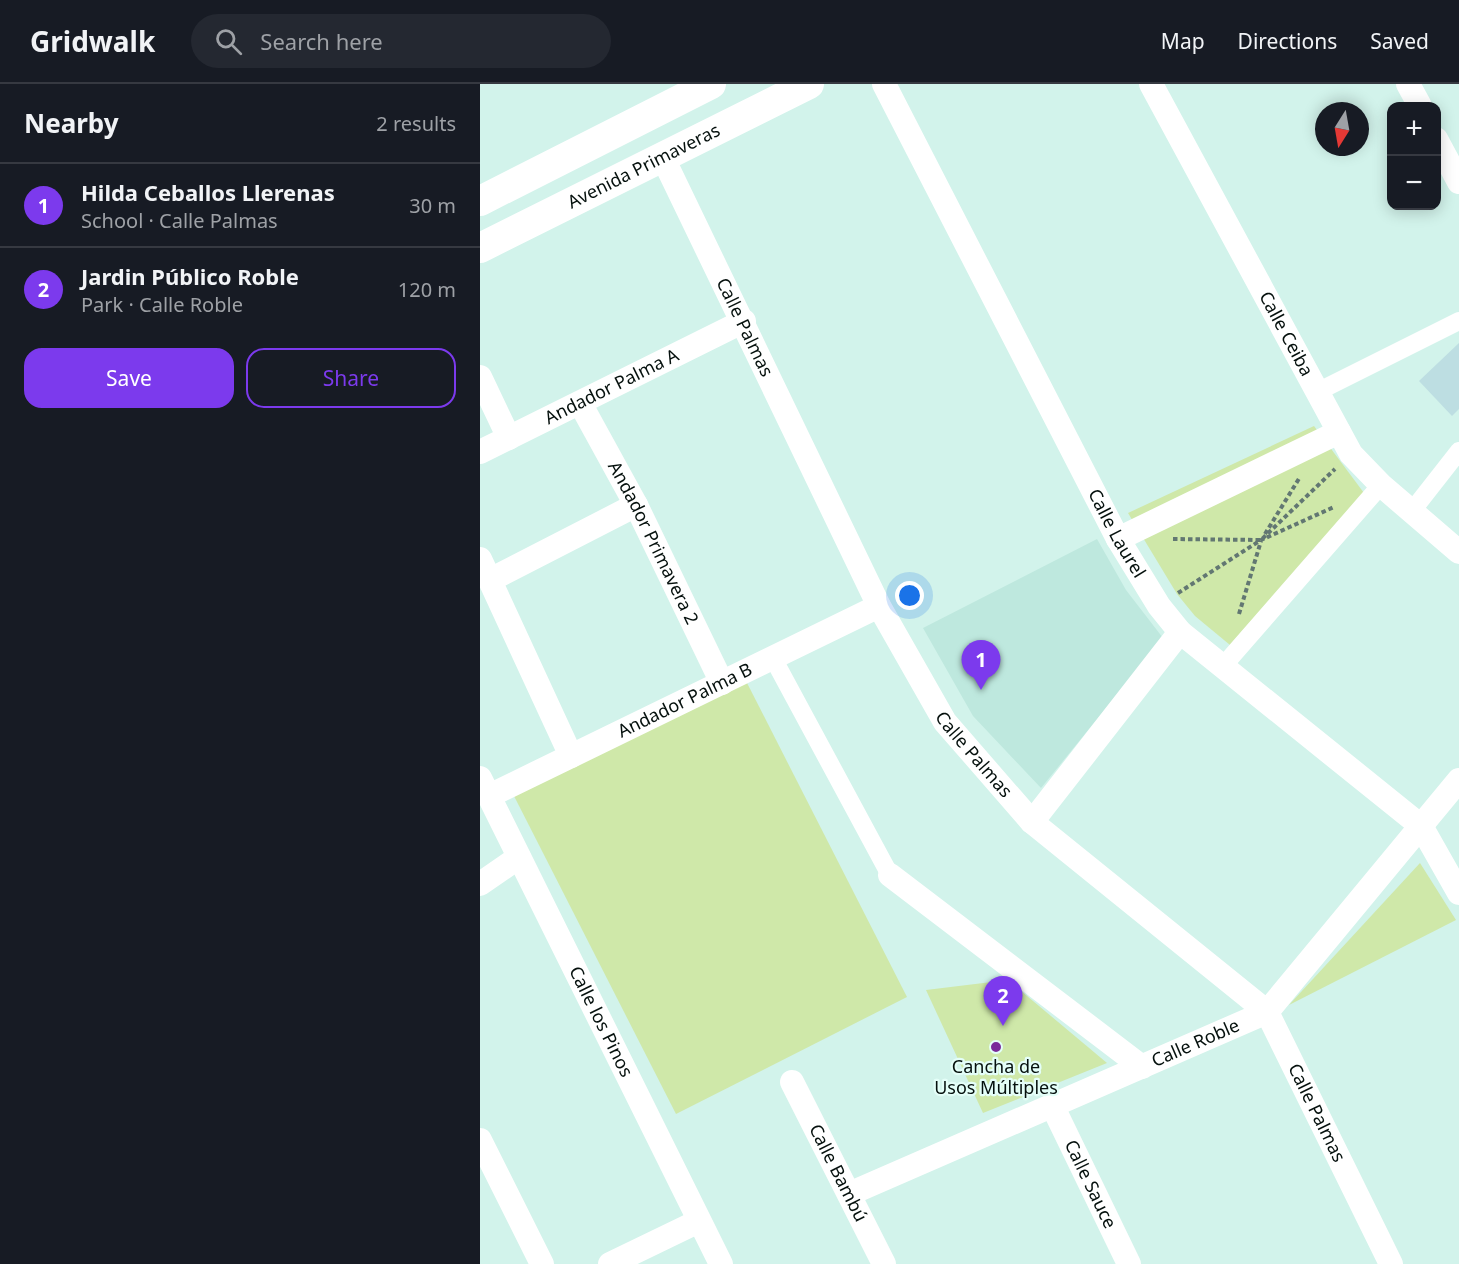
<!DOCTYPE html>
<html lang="en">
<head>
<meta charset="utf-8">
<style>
  body { margin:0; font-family:"Noto Sans",sans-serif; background:#242831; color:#f1f3f6 }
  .controls { position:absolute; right:18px; top:18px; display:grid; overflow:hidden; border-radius:12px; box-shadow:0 3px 15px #0003 }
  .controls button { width:54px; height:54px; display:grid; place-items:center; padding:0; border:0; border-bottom:2px solid #363941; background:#171b24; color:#f1f3f6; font:30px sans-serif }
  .compass { position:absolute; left:835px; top:18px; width:54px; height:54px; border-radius:50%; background:#171b24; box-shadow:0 3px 15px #0003; rotate:191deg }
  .you { position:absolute; left:430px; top:512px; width:21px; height:21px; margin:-15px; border:4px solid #fff; border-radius:50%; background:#1a73e8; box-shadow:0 0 0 9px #1a73e833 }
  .badge { display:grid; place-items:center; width:39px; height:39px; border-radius:50%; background:#7c3aed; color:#fff; font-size:20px; font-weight:700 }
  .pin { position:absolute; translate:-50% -50px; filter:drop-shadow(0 2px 3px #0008) }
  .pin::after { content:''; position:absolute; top:32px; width:21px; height:18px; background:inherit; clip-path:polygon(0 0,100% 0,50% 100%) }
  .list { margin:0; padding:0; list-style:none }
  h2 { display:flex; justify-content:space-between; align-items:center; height:78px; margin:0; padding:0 24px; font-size:26px }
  h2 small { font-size:20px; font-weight:400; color:#9ea1a6 }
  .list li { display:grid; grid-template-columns:39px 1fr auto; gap:18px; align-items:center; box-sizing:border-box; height:84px; padding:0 24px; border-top:2px solid #363941 }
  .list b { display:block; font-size:22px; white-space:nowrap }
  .list p { margin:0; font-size:20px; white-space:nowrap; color:#9ea1a6 }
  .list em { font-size:20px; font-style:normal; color:#9ea1a6 }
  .actions { display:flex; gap:12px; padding:18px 24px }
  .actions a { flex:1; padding:14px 0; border:2px solid #7c3aed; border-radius:18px; text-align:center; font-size:21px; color:#7c3aed }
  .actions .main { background:#7c3aed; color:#fff }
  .icon { flex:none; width:33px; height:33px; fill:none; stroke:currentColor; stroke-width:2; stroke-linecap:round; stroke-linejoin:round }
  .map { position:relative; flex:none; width:979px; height:1180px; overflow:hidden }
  header { display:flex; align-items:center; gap:36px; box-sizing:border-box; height:84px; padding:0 30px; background:#171b24; border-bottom:2px solid #363941 }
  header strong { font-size:28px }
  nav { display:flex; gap:33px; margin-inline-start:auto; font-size:21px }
  .search { width:420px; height:54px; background:#242831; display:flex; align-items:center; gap:15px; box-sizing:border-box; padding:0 21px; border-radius:33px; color:#9ea1a6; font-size:22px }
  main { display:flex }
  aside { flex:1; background:#171b24 }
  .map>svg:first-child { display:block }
</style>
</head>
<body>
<header>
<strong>Gridwalk</strong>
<div class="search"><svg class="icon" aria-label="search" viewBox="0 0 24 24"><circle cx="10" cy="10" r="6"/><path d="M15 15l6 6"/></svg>Search here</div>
<nav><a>Map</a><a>Directions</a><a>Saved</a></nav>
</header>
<main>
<aside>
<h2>Nearby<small>2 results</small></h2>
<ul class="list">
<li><span class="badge">1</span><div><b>Hilda Ceballos Llerenas</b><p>School · Calle Palmas</p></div><em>30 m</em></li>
<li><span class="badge">2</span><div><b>Jardin Público Roble</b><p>Park · Calle Roble</p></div><em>120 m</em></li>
</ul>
<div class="actions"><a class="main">Save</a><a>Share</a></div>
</aside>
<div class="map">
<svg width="979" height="1180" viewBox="0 0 979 1180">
  <rect width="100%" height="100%" fill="#d2f3eb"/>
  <polygon fill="#bee8de" points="617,455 646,506 683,554 561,704 493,632 443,544"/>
  <g fill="#cfe8a9">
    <polygon points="834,342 884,409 750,561 715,532 697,510 648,429"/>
    <polygon points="265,595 427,913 196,1030 34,712"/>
    <polygon points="940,779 976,836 809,921"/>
    <polygon points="528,896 627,979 503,1029 446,906"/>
  </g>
  <polygon fill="#bddee2" points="979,259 979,325 972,332 939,297"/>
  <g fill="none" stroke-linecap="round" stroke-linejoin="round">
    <g stroke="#627772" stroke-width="4" stroke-dasharray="4.5 3" stroke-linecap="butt">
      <polyline points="785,450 820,393"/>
      <polyline points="693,455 781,456 855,385"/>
      <polyline points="698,509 781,456 854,423"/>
      <polyline points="759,530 781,457"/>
    </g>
    <g stroke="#fff" stroke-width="18">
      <polyline points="837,308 979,237"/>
      <polyline points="932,427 979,367"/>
      <polyline points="293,574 410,791"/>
      <polyline points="744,581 901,401"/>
    </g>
    <g stroke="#fff" stroke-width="24">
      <path id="s1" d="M404 0 638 455 679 522 700 548 941 742 979 809"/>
      <path id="s2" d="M671 0 871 370 901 401 979 468"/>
      <polyline points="928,0 940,22"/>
      <polyline points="956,55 979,98"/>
      <path id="s3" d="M183 74 399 522 465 638 552 738 787 928 911 1180"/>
      <polyline points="0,293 29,354"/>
      <path id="s4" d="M100 319 156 421 242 599"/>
      <path id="s5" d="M0 368 264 237"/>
      <polyline points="638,455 859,348"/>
      <polyline points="0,475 91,672"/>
      <polyline points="10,496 156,421"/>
      <path id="s6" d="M0 694 241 1180"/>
      <path id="s7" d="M9 712 399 522"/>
      <polyline points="552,738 700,548"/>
      <polyline points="410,791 662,983"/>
      <polyline points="0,800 39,773"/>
      <path id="s8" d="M312 998 404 1180"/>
      <path id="s9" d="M572 1021 649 1180"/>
      <polyline points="0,1056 62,1180"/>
      <path id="s10" d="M369 1110 787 928 979 696"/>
      <polyline points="130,1180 219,1137"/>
    </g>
    <g stroke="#fff" stroke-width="30">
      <polyline points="0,117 231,0"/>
      <path id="s11" d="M0 164 329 0"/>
    </g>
  </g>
  <circle fill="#7a2a9a" stroke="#e4fef8" stroke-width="2" cx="516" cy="963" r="6"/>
  <g text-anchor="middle" stroke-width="4.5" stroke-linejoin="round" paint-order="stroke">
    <g font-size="18" fill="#05100d" stroke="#e4fef8">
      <text dy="6" stroke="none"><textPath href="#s11" startOffset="183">Avenida Primaveras</textPath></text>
      <text dy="6" stroke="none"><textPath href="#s3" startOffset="188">Calle Palmas</textPath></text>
      <text dy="6" stroke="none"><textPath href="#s2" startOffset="284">Calle Ceiba</textPath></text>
      <text dy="6" stroke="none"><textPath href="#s5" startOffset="147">Andador Palma A</textPath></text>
      <text dy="6" stroke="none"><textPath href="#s1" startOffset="506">Calle Laurel</textPath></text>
      <text dy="6" stroke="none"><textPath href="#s4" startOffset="158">Andador Primavera 2</textPath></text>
      <text dy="6" stroke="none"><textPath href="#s7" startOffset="218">Andador Palma B</textPath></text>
      <text dy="6" stroke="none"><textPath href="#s3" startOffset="674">Calle Palmas</textPath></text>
      <text dy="6" stroke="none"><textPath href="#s6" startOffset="272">Calle los Pinos</textPath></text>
      <text dy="6" stroke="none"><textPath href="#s10" startOffset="378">Calle Roble</textPath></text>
      <text dy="6" stroke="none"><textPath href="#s3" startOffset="1178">Calle Palmas</textPath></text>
      <text dy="6" stroke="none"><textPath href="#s8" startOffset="102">Calle Bambú</textPath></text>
      <text dy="6" stroke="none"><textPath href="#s9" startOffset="88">Calle Sauce</textPath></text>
    </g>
    <g font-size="18" fill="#05100d" stroke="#e4fef8">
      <text x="516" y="989">Cancha de<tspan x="516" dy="21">Usos Múltiples</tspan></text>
    </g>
  </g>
</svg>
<div class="controls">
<button>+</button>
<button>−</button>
</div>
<svg class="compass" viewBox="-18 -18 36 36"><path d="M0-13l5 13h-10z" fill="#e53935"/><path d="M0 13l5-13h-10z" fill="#9ea1a6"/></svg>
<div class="you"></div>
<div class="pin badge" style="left:501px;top:606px">1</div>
<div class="pin badge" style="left:523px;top:942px">2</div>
</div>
</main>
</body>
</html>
